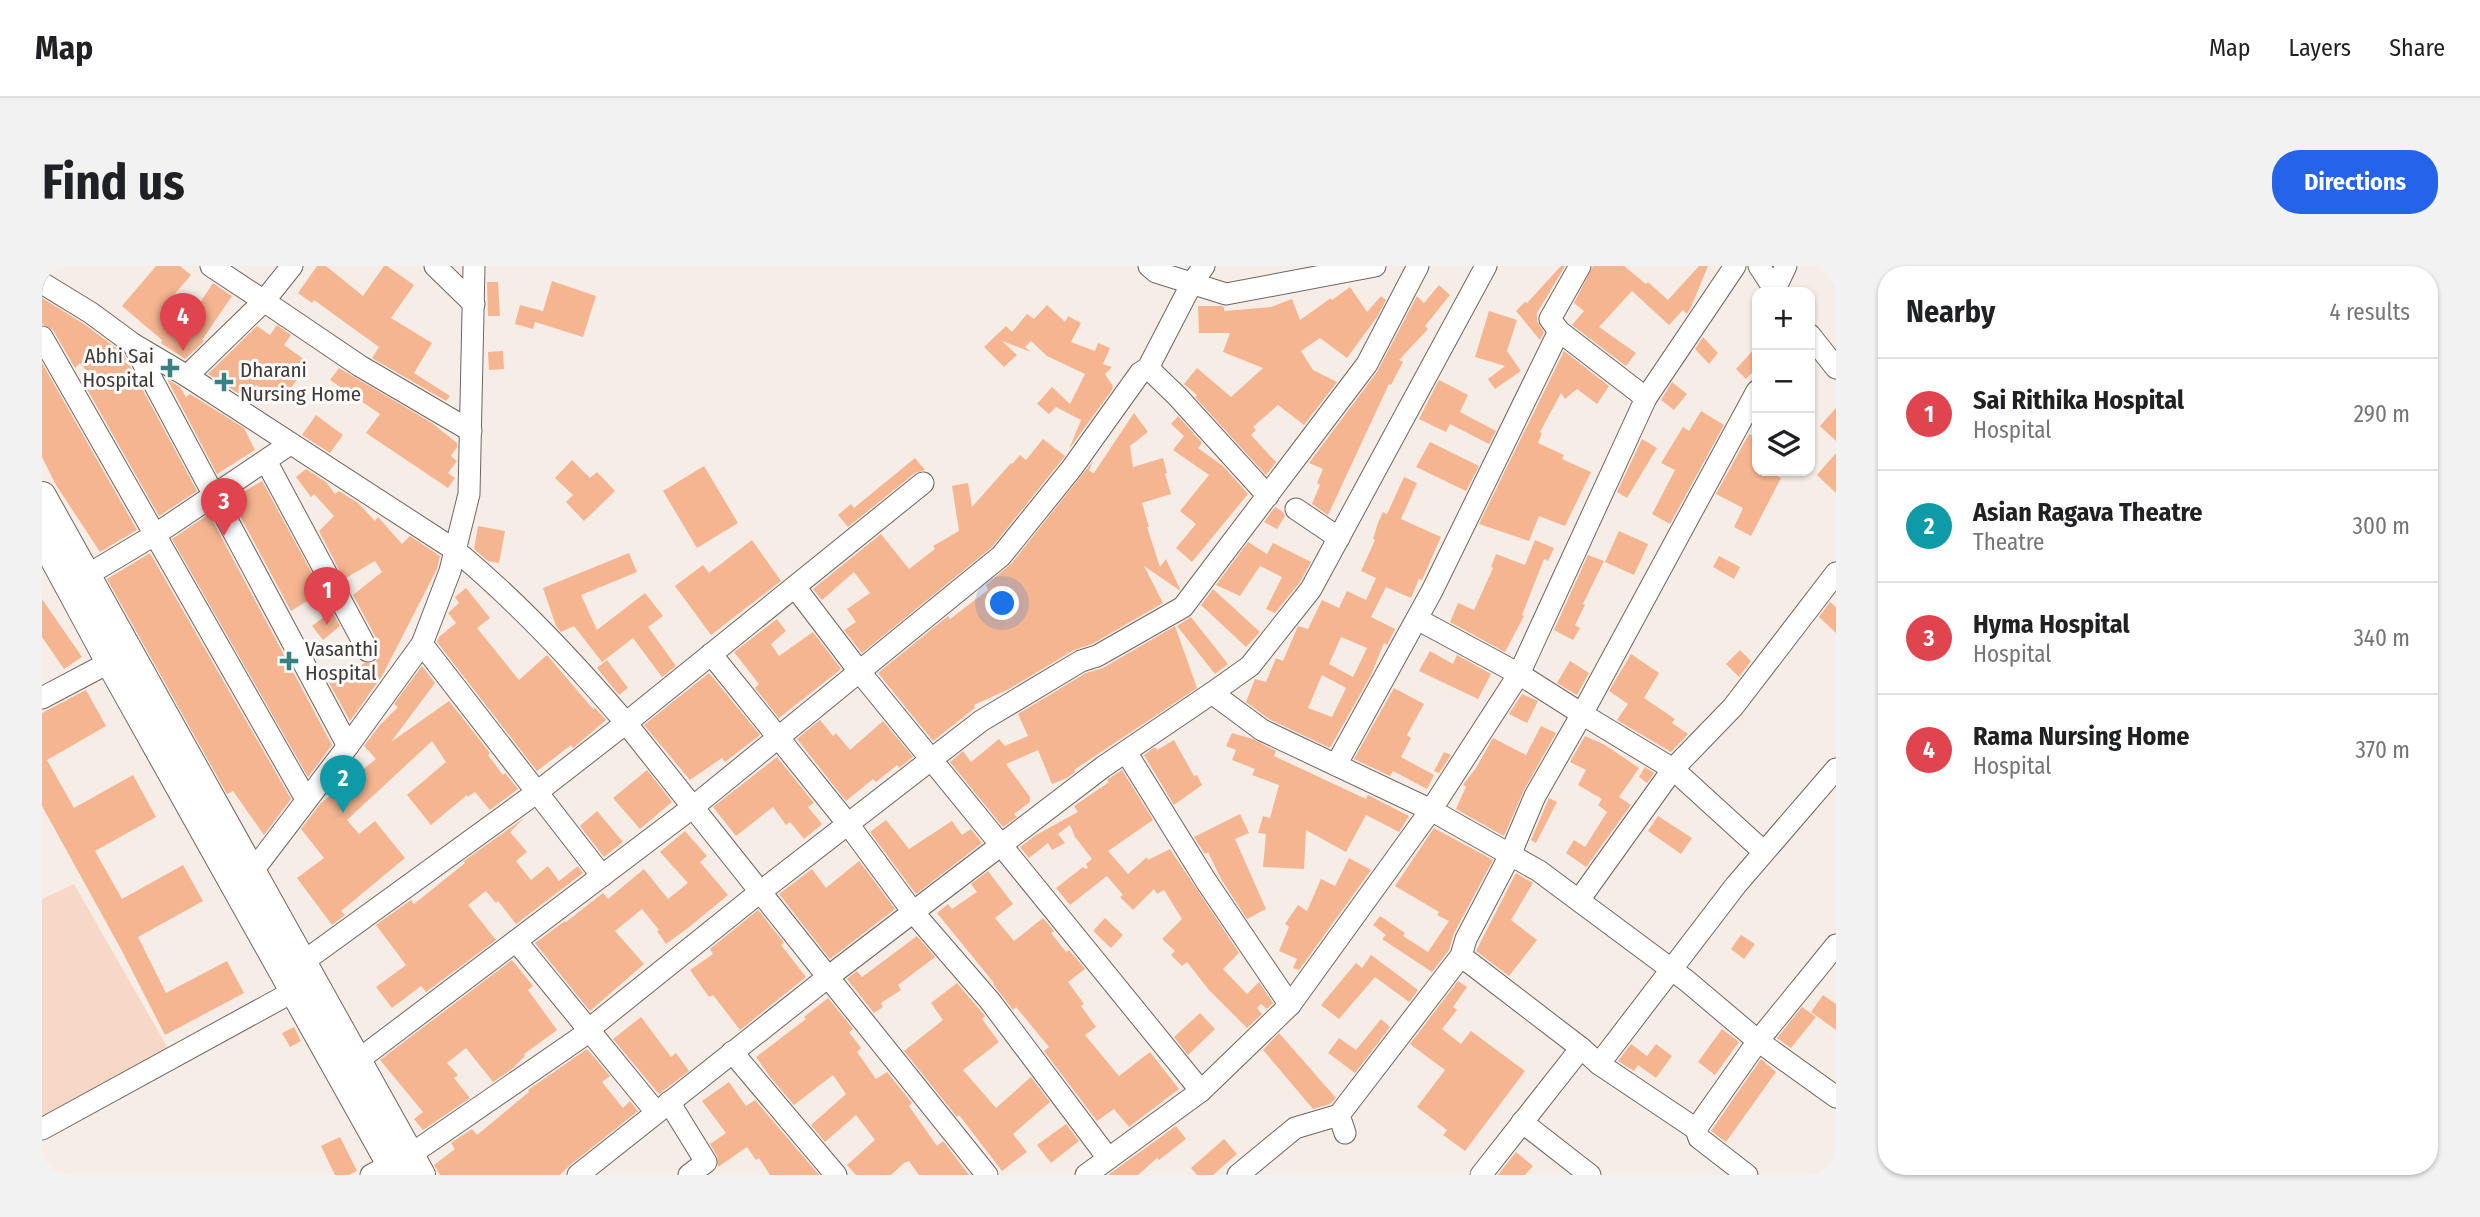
<!DOCTYPE html>
<html lang="en">
<head>
<meta charset="utf-8">
<style>
  body { margin:0; font-family:"Fira Sans Condensed",sans-serif; background:#f2f2f2; color:#202124 }
  .controls { position:absolute; right:21px; top:21px; display:grid; overflow:hidden; border-radius:14px; box-shadow:0 2px 5px #0004 }
  .controls button { width:63px; height:63px; display:grid; place-items:center; padding:0; border:0; border-bottom:2px solid #e0e0e0; background:#fff; color:#202124; font:35px sans-serif }
  .you { position:absolute; left:961px; top:338px; width:24px; height:24px; margin:-18px; border:5px solid #fff; border-radius:50%; background:#1a73e8; box-shadow:0 0 0 10px #1a73e833 }
  .badge { display:grid; place-items:center; width:46px; height:46px; border-radius:50%; background:#2563eb; color:#fff; font-size:23px; font-weight:700 }
  .pin { position:absolute; translate:-50% -58px; filter:drop-shadow(0 2px 4px #0008) }
  .pin::after { content:''; position:absolute; top:37px; width:24px; height:21px; background:inherit; clip-path:polygon(0 0,100% 0,50% 100%) }
  .list { margin:0; padding:0; list-style:none }
  h2 { display:flex; justify-content:space-between; align-items:center; height:91px; margin:0; padding:0 28px; font-size:30px }
  h2 small { font-size:23px; font-weight:400; color:#757577 }
  .list li { display:grid; grid-template-columns:46px 1fr auto; gap:21px; align-items:center; box-sizing:border-box; height:112px; padding:0 28px; border-top:2px solid #e0e0e0 }
  .list b { display:block; font-size:26px; white-space:nowrap }
  .list p { margin:0; font-size:23px; white-space:nowrap; color:#757577 }
  .list em { font-size:23px; font-style:normal; color:#757577 }
  .icon { flex:none; width:38px; height:38px; fill:none; stroke:currentColor; stroke-width:2; stroke-linecap:round; stroke-linejoin:round }
  .map { position:relative; flex:none; width:1794px; height:909px; overflow:hidden; border-radius:28px }
  header { display:flex; align-items:center; gap:42px; box-sizing:border-box; height:98px; padding:0 35px; background:#fff; border-bottom:2px solid #e0e0e0 }
  header strong { font-size:33px }
  nav { display:flex; gap:38px; margin-inline-start:auto; font-size:24px }
  .intro { display:flex; align-items:center; justify-content:space-between; box-sizing:border-box; height:168px; padding:0 42px }
  h1 { margin:0; font-size:49px }
  .button { padding:18px 32px; border-radius:28px; background:#2563eb; color:#fff; font-size:24px; font-weight:700 }
  main { display:flex; gap:42px; padding:0 42px }
  aside { flex:1; background:#fff; border-radius:28px; box-shadow:0 2px 5px #0004 }
  .map>svg:first-child { display:block }
</style>
</head>
<body>
<header>
<strong>Map</strong>
<nav><a>Map</a><a>Layers</a><a>Share</a></nav>
</header>
<div class="intro"><h1>Find us</h1><a class="button">Directions</a></div>
<main>
<div class="map">
<svg width="1794" height="909" viewBox="0 0 1794 909">
  <rect width="100%" height="100%" fill="#f7ede7"/>
  <polygon fill="#f7d7c5" points="32,618 128,786 0,854 0,633"/>
  <g fill="#f5b590" fill-rule="evenodd">
    <polygon points="114,0 138,0 149,9 118,45 142,61 171,17 190,30 160,74 162,75 143,93 119,77 120,74 80,40"/>
    <polygon points="275,0 284,0 321,30 342,0 345,0 372,19 349,52 390,77 372,107 408,130 404,135 330,92 337,81 272,34 270,37 256,27"/>
    <polygon points="1519,0 1523,0 1495,47 1495,55 1502,66 1498,74 1474,45 1483,36 1485,37"/>
    <polygon points="1551,0 1582,0 1604,18 1606,16 1626,34 1657,0 1666,0 1649,41 1645,48 1641,44 1627,59 1590,25 1557,61 1594,87 1584,100 1530,59 1542,45 1532,37"/>
    <polygon points="510,15 554,30 541,71 493,56 491,63 473,58 478,39 501,45"/>
    <polygon points="445,16 456,16 458,50 446,50"/>
    <polygon points="1397,19 1408,29 1383,60 1386,63 1357,94 1361,96 1349,119 1347,118 1286,249 1270,238 1278,219 1275,217 1281,203 1267,197 1335,106 1375,30 1382,37"/>
    <polygon points="1308,21 1325,46 1339,30 1344,34 1335,51 1305,92 1278,72 1259,85 1271,104 1295,116 1262,159 1236,139 1211,161 1214,164 1209,169 1234,196 1224,209 1153,131 1155,129 1142,118 1155,102 1189,131 1221,102 1181,86 1188,67 1157,67 1156,40 1179,40 1182,41 1182,45 1229,41 1250,33 1258,54 1289,32 1290,34"/>
    <polygon points="0,32 42,58 81,87 155,225 117,250 45,123 54,116 38,97 33,102 11,64 0,58"/>
    <polygon points="1005,39 1023,56 1026,50 1039,57 1029,76 1053,85 1056,77 1068,82 1061,98 1070,101 1063,108 1071,120 1070,124 1027,183 1039,154 1014,141 1007,148 995,138 1010,121 1028,138 1043,108 1005,90 989,75 983,81 989,86 960,75 975,89 962,101 942,81 964,60 970,66 985,48 992,53"/>
    <polygon points="1447,45 1475,54 1465,85 1479,105 1453,123 1446,113 1463,100 1433,91"/>
    <polygon points="235,59 249,69 242,79 267,97 239,136 214,119 205,133 166,108 215,60 228,69"/>
    <polygon points="1661,71 1676,87 1667,98 1653,83"/>
    <polygon points="1715,80 1715,101 1704,113 1694,103"/>
    <polygon points="461,85 462,103 447,104 446,86"/>
    <polygon points="1522,85 1567,120 1555,138 1535,123 1523,133 1519,127 1498,166 1500,167 1496,177 1522,189 1520,193 1549,206 1523,260 1497,250 1487,275 1437,258"/>
    <polygon points="0,97 95,264 58,286 14,219 0,191"/>
    <polygon points="297,102 390,157 415,177 415,181 409,190 415,195 406,207 413,212 406,222 324,167 338,148 288,114"/>
    <polygon points="125,113 138,121 144,131 148,128 202,162 213,184 175,208"/>
    <polygon points="1397,114 1426,129 1418,146 1454,165 1447,178 1408,158 1404,166 1377,153"/>
    <polygon points="1630,116 1645,128 1632,144 1619,134"/>
    <polygon points="1794,142 1794,175 1778,160"/>
    <polygon points="1659,145 1682,159 1628,258 1610,248 1633,204 1619,197 1641,161 1647,165"/>
    <polygon points="1092,147 1106,166 1088,180 1091,201 1121,192 1125,207 1123,208 1129,228 1100,237 1107,261 1105,261 1118,301 1124,293 1138,323 1137,324 1102,300 1121,337 1050,378 1032,384 965,424 932,439 933,442 891,475 836,407 906,350 908,353 946,324 944,319 969,298 1051,195 1047,205 1052,207"/>
    <polygon points="274,149 301,169 288,187 260,169"/>
    <polygon points="1136,150 1160,177 1156,182 1181,200 1206,228 1150,296 1134,282 1154,258 1138,245 1167,209 1131,184 1142,170 1129,158"/>
    <polygon points="1707,168 1715,172 1715,205 1726,205 1739,212 1709,270 1692,261 1701,242 1674,228"/>
    <polygon points="1001,173 1023,190 950,281 820,387 802,364 814,356 805,343 828,327 812,306 780,334 771,323 839,268 867,303 893,283 891,280 917,265 910,220 926,217 930,241 969,197 970,198 978,189 984,194"/>
    <polygon points="1600,173 1615,182 1585,232 1575,226"/>
    <polygon points="1388,176 1437,200 1424,225 1374,201"/>
    <polygon points="1794,187 1794,227 1775,209"/>
    <polygon points="873,192 883,204 873,207 806,261 796,249 809,238 812,242"/>
    <polygon points="530,194 548,212 555,206 573,225 542,255 524,236 531,229 513,212"/>
    <polygon points="662,200 696,257 655,282 621,225"/>
    <polygon points="264,203 284,216 293,228 297,225 316,237 333,255 336,251 360,278 368,270 398,290 395,303 340,410 308,455 285,413 299,404 306,415 322,397 332,397 337,391 338,379 311,329 340,306 333,295 302,313 277,265 292,250 272,228 269,231 254,211"/>
    <path d="M1362 211 1375 217 1359 253 1399 271 1380 314 1377 313 1369 332 1344 321 1329 351 1353 363 1345 379 1342 377 1329 409 1288 482 1227 453 1204 436 1213 413 1224 416 1234 392 1241 395 1256 360 1266 363 1280 334 1297 342 1305 325 1324 334 1334 312 1319 305 1333 274 1331 273 1336 257 1341 246 1345 248ZM1299 371 1325 382 1311 411 1287 398ZM1280 409 1304 422 1290 451 1266 442Z"/>
    <polygon points="220,215 280,326 249,345 189,233"/>
    <polygon points="1233,241 1241,246 1243,250 1235,263 1222,256"/>
    <polygon points="167,248 290,479 266,511 130,273"/>
    <polygon points="436,260 463,265 457,297 446,295 432,283"/>
    <polygon points="1577,265 1606,278 1592,309 1563,296"/>
    <polygon points="710,274 739,315 669,369 633,320 661,299 667,307"/>
    <polygon points="1493,274 1512,282 1506,295 1502,293 1480,349 1482,350 1463,386 1408,356 1416,337 1432,344 1451,302 1449,301 1454,288 1483,299"/>
    <polygon points="1206,276 1225,288 1231,277 1269,296 1258,316 1233,347 1224,343 1240,311 1218,300 1198,330 1174,319"/>
    <polygon points="108,287 249,533 222,569 191,525 185,528 65,313"/>
    <polygon points="587,287 595,306 539,329 555,364 603,327 621,350 606,361 634,400 620,411 591,372 560,396 532,360 519,366 514,360 501,322"/>
    <polygon points="1546,289 1562,295 1541,338 1543,339 1533,359 1538,362 1531,374 1512,364"/>
    <polygon points="1677,290 1698,301 1692,313 1671,301"/>
    <polygon points="424,322 448,352 435,362 477,414 505,389 551,443 553,442 564,454 531,482 529,479 495,505 395,376 397,371 414,357 406,347 417,337 413,331"/>
    <polygon points="1171,323 1218,366 1204,381 1159,339"/>
    <polygon points="0,333 40,391 22,403 0,371"/>
    <polygon points="1788,336 1794,341 1794,367 1777,351"/>
    <polygon points="290,345 298,360 281,374 270,360"/>
    <polygon points="1149,351 1186,398 1173,408 1135,360"/>
    <polygon points="735,353 744,365 729,378 737,390 771,366 799,403 737,452 713,422 717,418 692,386"/>
    <polygon points="1133,360 1155,422 1032,504 1033,506 1025,512 1010,518 996,484 964,498 988,531 988,536 972,548 975,551 961,561 908,496 921,485 929,496 957,473 963,480 986,470 976,448 1044,407 1061,402"/>
    <polygon points="1698,384 1709,395 1697,411 1684,398"/>
    <polygon points="1388,385 1411,398 1415,389 1449,408 1436,433 1377,405"/>
    <polygon points="1589,388 1617,407 1602,432 1633,453 1630,457 1646,468 1629,486 1575,454 1586,438 1567,425"/>
    <polygon points="565,394 586,422 577,429 555,402"/>
    <polygon points="1528,395 1547,407 1535,429 1515,417"/>
    <polygon points="380,400 393,417 349,476 407,435 448,487 446,489 461,509 463,507 476,523 448,544 433,526 426,531 425,529 389,559 365,529 404,496 390,475 305,554 317,568 333,555 363,592 299,645 303,649 290,659 255,612 282,592 259,563 279,537 334,493 322,480 338,459 356,441 352,438"/>
    <polygon points="667,407 718,469 683,496 680,492 648,514 602,459"/>
    <polygon points="1352,422 1382,438 1365,469 1369,472 1359,491 1392,509 1385,523 1351,505 1348,510 1312,493"/>
    <polygon points="44,424 64,460 5,494 32,542 91,509 114,551 53,585 80,633 141,599 161,635 96,671 124,727 185,695 202,727 123,769 80,685 0,540 0,447"/>
    <polygon points="1480,428 1496,435 1485,457 1467,448"/>
    <polygon points="778,454 791,470 794,467 808,484 841,455 871,491 857,502 855,499 834,516 831,513 804,535 755,473"/>
    <polygon points="1499,460 1514,467 1482,524 1462,570 1414,543 1424,521 1421,519 1434,502 1451,472 1484,489"/>
    <polygon points="1190,467 1211,473 1234,485 1232,490 1324,533 1326,529 1367,550 1357,566 1324,549 1304,586 1264,564 1262,603 1221,601 1224,568 1216,567 1221,550 1228,552 1237,519 1210,509 1213,503 1190,494 1194,484 1184,480"/>
    <polygon points="1543,470 1563,479 1597,502 1577,531 1589,539 1544,601 1524,587 1532,574 1543,581 1565,546 1556,539 1560,533 1536,519 1544,504 1528,496"/>
    <polygon points="1132,474 1152,510 1155,509 1160,519 1132,539 1102,489 1113,481 1115,484"/>
    <polygon points="1402,486 1409,489 1397,507 1392,505"/>
    <polygon points="735,491 772,537 766,541 780,558 762,573 748,556 744,559 731,541 694,570 671,541"/>
    <polygon points="1603,501 1612,507 1605,517 1597,511"/>
    <polygon points="605,504 630,536 598,563 571,532"/>
    <polygon points="1080,504 1111,554 1066,585 1086,608 1105,591 1106,594 1128,583 1197,687 1181,703 1205,728 1217,716 1231,737 1225,743 1219,738 1215,742 1220,748 1205,762 1167,724 1145,696 1140,700 1129,689 1133,685 1120,673 1140,653 1122,624 1115,628 1112,623 1091,644 1078,631 1081,629 1065,610 1028,639 1014,622 1041,601 1043,603 1046,602 1044,598 1050,593 1033,571 1028,559 1016,568 1023,577 1010,584 1006,577 987,592 978,581 994,569 1036,546 1032,540 1067,516 1065,514"/>
    <polygon points="1507,532 1515,536 1494,577 1489,574"/>
    <polygon points="555,545 581,576 562,591 538,560"/>
    <polygon points="1198,548 1207,567 1193,573 1224,643 1205,653 1179,613 1166,586 1163,588 1152,571"/>
    <polygon points="1616,550 1650,572 1639,588 1606,565"/>
    <polygon points="482,552 468,566 485,586 474,595 489,614 506,600 517,615 536,600 541,607 474,658 456,635 454,637 444,625 426,639 454,674 384,726 379,720 350,742 334,721 364,699 334,659 369,634 372,638 423,597 422,595"/>
    <polygon points="844,554 867,583 910,555 920,569 929,563 940,577 874,628 828,566"/>
    <polygon points="1392,562 1451,594 1412,667 1407,684 1390,706 1340,673 1344,669 1331,659 1338,650 1363,667 1361,670 1386,686 1407,655 1395,649 1397,646 1353,620"/>
    <polygon points="643,565 665,590 658,596 686,629 646,662 624,678 615,665 617,664 600,643 573,665 602,698 548,745 493,677 523,655 524,656 561,627 566,633 602,603 626,633 646,617 618,586"/>
    <polygon points="1307,592 1329,604 1257,704 1251,702 1255,693 1237,685 1247,661 1243,658 1256,639 1265,645 1279,613 1293,620"/>
    <polygon points="817,595 853,643 788,693 737,628 770,603 784,622"/>
    <polygon points="946,605 971,638 953,652 972,675 1001,652 1012,665 1009,667 1024,686 1027,684 1043,703 1026,716 1042,738 1039,740 1054,761 1043,769 1077,810 1108,786 1137,823 1087,861 1072,843 1055,855 1002,785 1007,781 974,741 971,744 951,718 952,717 895,647 906,638 910,643 935,626 929,618"/>
    <polygon points="1474,607 1491,617 1469,654 1495,674 1467,710 1434,685"/>
    <polygon points="716,644 742,677 739,679 764,711 698,764 671,729 667,731 648,704 671,688 668,683"/>
    <polygon points="1063,652 1081,669 1069,682 1051,665"/>
    <polygon points="1699,669 1713,678 1702,693 1689,683"/>
    <polygon points="875,670 893,691 856,719 859,724 839,737 841,741 832,747 805,713 815,705 820,711"/>
    <polygon points="1329,689 1376,724 1367,736 1333,711 1297,753 1279,739 1314,697 1320,702"/>
    <polygon points="470,694 491,720 486,724 515,764 482,788 483,790 470,803 451,816 424,782 405,797 416,809 412,812 428,832 381,864 372,853 381,846 338,794"/>
    <polygon points="1416,715 1425,721 1411,741 1415,744 1400,763 1419,778 1429,765 1483,805 1423,885 1401,869 1405,864 1375,841 1403,804 1368,778"/>
    <polygon points="915,717 943,750 940,753 957,776 921,804 954,842 989,811 1008,836 971,868 985,886 960,905 917,849 915,851 862,785 901,754 889,737"/>
    <polygon points="1781,729 1794,738 1794,764 1769,746"/>
    <polygon points="786,732 811,763 807,766 819,782 815,786 834,813 845,806 870,837 867,840 895,880 901,875 927,909 877,909 867,895 862,897 849,909 814,909 805,899 833,874 814,849 783,876 769,859 804,828 791,809 752,839 729,812 714,791 764,753 762,751"/>
    <polygon points="1760,741 1774,751 1749,782 1735,772"/>
    <polygon points="1158,747 1173,763 1146,789 1132,771"/>
    <polygon points="599,751 629,791 634,787 647,805 617,828 571,773"/>
    <polygon points="1339,753 1348,761 1313,807 1286,787 1297,772 1314,784"/>
    <polygon points="252,761 259,775 248,781 240,767"/>
    <polygon points="1680,763 1697,776 1673,809 1656,796"/>
    <polygon points="1237,767 1294,832 1288,838 1271,843 1221,784"/>
    <polygon points="1589,778 1605,790 1614,778 1630,790 1614,812 1596,799 1592,805 1576,795"/>
    <polygon points="545,783 568,810 560,816 581,842 588,835 596,845 528,899 518,909 398,909 392,899 413,883 409,877 430,863 435,869 487,826 486,824"/>
    <polygon points="1719,793 1734,806 1684,876 1669,865"/>
    <polygon points="687,816 704,840 713,834 777,909 728,909 717,892 714,894 705,881 676,901 675,890 668,878 684,867 660,835"/>
    <polygon points="1024,858 1037,875 1009,897 995,879"/>
    <polygon points="1134,860 1144,873 1117,894 1115,892 1096,909 1066,909"/>
    <polygon points="298,871 315,905 307,909 293,909 279,880"/>
    <polygon points="1182,873 1195,888 1171,909 1155,909 1149,902"/>
    <polygon points="1474,886 1491,900 1483,909 1456,909"/>
  </g>
  <g fill="none" stroke-linecap="round" stroke-linejoin="round">
    <g stroke="#6f6661" stroke-width="23">
      <g id="minor">
        <polyline points="250,0 222,35 318,100 429,165"/>
        <polyline points="393,0 432,38"/>
        <polyline points="1107,0 1114,6 1184,28 1333,0"/>
        <polyline points="1538,0 1508,53 1517,65 1604,132"/>
        <polyline points="1693,0 1604,132 1477,408 1389,544 1497,605 1645,715 1716,775 1794,831"/>
        <polyline points="1717,0 1734,26"/>
        <path d="M0 17 49 47 91 78 145 110 413 284C476 336 531 395 584 457L494 527 261 696"/>
        <polyline points="1733,23 1744,0"/>
        <polyline points="1768,69 1794,102"/>
        <polyline points="0,71 264,533"/>
        <polyline points="91,78 306,480"/>
        <polyline points="1106,102 1135,130 1226,230"/>
        <polyline points="145,110 222,35 169,0"/>
        <polyline points="224,195 326,385"/>
        <polyline points="1254,243 1297,272"/>
        <polyline points="32,317 114,268 248,178"/>
        <polyline points="753,321 817,405 959,579 1061,501 1170,427"/>
        <polyline points="380,378 560,610"/>
        <polyline points="669,388 806,558 871,646 948,735 1066,892"/>
        <polyline points="0,432 68,396"/>
        <polyline points="1084,486 1164,615 1248,739"/>
        <polyline points="1294,499 1390,325 1517,65"/>
        <polyline points="1722,586 1631,503 1691,441 1794,307"/>
        <polyline points="201,613 210,606 306,480 380,378 408,305 427,228 432,0"/>
        <polyline points="1537,634 1631,503 1540,448 1715,125"/>
        <polyline points="474,675 614,846"/>
        <polyline points="1419,690 1539,782"/>
        <polyline points="690,786 794,909"/>
        <polyline points="315,795 651,541 959,290 1030,202 1098,107 1106,102 1150,17 1162,0"/>
        <polyline points="1557,798 1654,863"/>
        <polyline points="627,836 664,896 647,909"/>
        <polyline points="1480,856 1548,909"/>
        <polyline points="0,863 265,718"/>
        <polyline points="1303,867 1297,849 1419,690 1424,673 1468,589 1493,530 1540,448 1477,408 1375,353"/>
        <polyline points="329,909 368,889 548,765 546,764 718,626 939,455 1039,395 1055,390 1141,341 1325,98 1376,0"/>
        <polyline points="536,909 786,711 584,457 881,217"/>
        <polyline points="945,909 786,711 959,579 1159,825 1248,739 1389,544 1220,464 1170,427 1208,400 1269,323 1444,0"/>
        <polyline points="1044,909 1159,825"/>
        <polyline points="1196,909 1253,862 1297,849"/>
        <polyline points="1439,909 1539,782 1557,798 1694,619 1794,503"/>
        <polyline points="1705,909 1657,872 1654,863 1716,775 1794,679"/>
      </g>
    </g>
    <g stroke="#6f6661" stroke-width="30">
      <g id="major">
        <polyline points="0,230 379,909"/>
        <polyline points="0,270 68,396 355,909"/>
      </g>
    </g>
    <use href="#minor" stroke="#fff" stroke-width="21"/>
    <use href="#major" stroke="#fff" stroke-width="28"/>
  </g>
  <g fill="#378083" stroke="#fefcfb" stroke-width="2.5">
    <path d="M124.5 91.5h7v7h7v7h-7v7h-7v-7h-7v-7h7z"/>
    <path d="M178.5 105.5h7v7h7v7h-7v7h-7v-7h-7v-7h7z"/>
    <path d="M243.5 384.5h7v7h7v7h-7v7h-7v-7h-7v-7h7z"/>
  </g>
  <g text-anchor="middle" stroke-width="6" stroke-linejoin="round" paint-order="stroke">
    <g font-size="21" fill="#3f3b39" stroke="#fefcfb" text-anchor="start">
      <text x="112" y="97" text-anchor="end">Abhi Sai<tspan x="112" dy="24">Hospital</tspan></text>
      <text x="198" y="111">Dharani<tspan x="198" dy="24">Nursing Home</tspan></text>
      <text x="263" y="390">Vasanthi<tspan x="263" dy="24">Hospital</tspan></text>
    </g>
  </g>
</svg>
<div class="controls">
<button>+</button>
<button>−</button>
<button><svg class="icon" aria-label="layers" viewBox="0 0 24 24"><path d="M12 4l9 5-9 5-9-5zM3 14l9 5 9-5"/></svg></button>
</div>
<div class="you"></div>
<div class="pin badge" style="left:285px;top:359px;background:#e0444e">1</div>
<div class="pin badge" style="left:301px;top:547px;background:#0f9aa8">2</div>
<div class="pin badge" style="left:182px;top:270px;background:#e0444e">3</div>
<div class="pin badge" style="left:141px;top:85px;background:#e0444e">4</div>
</div>
<aside>
<h2>Nearby<small>4 results</small></h2>
<ul class="list">
<li><span class="badge" style="background:#e0444e">1</span><div><b>Sai Rithika Hospital</b><p>Hospital</p></div><em>290 m</em></li>
<li><span class="badge" style="background:#0f9aa8">2</span><div><b>Asian Ragava Theatre</b><p>Theatre</p></div><em>300 m</em></li>
<li><span class="badge" style="background:#e0444e">3</span><div><b>Hyma Hospital</b><p>Hospital</p></div><em>340 m</em></li>
<li><span class="badge" style="background:#e0444e">4</span><div><b>Rama Nursing Home</b><p>Hospital</p></div><em>370 m</em></li>
</ul>
</aside>
</main>
</body>
</html>
